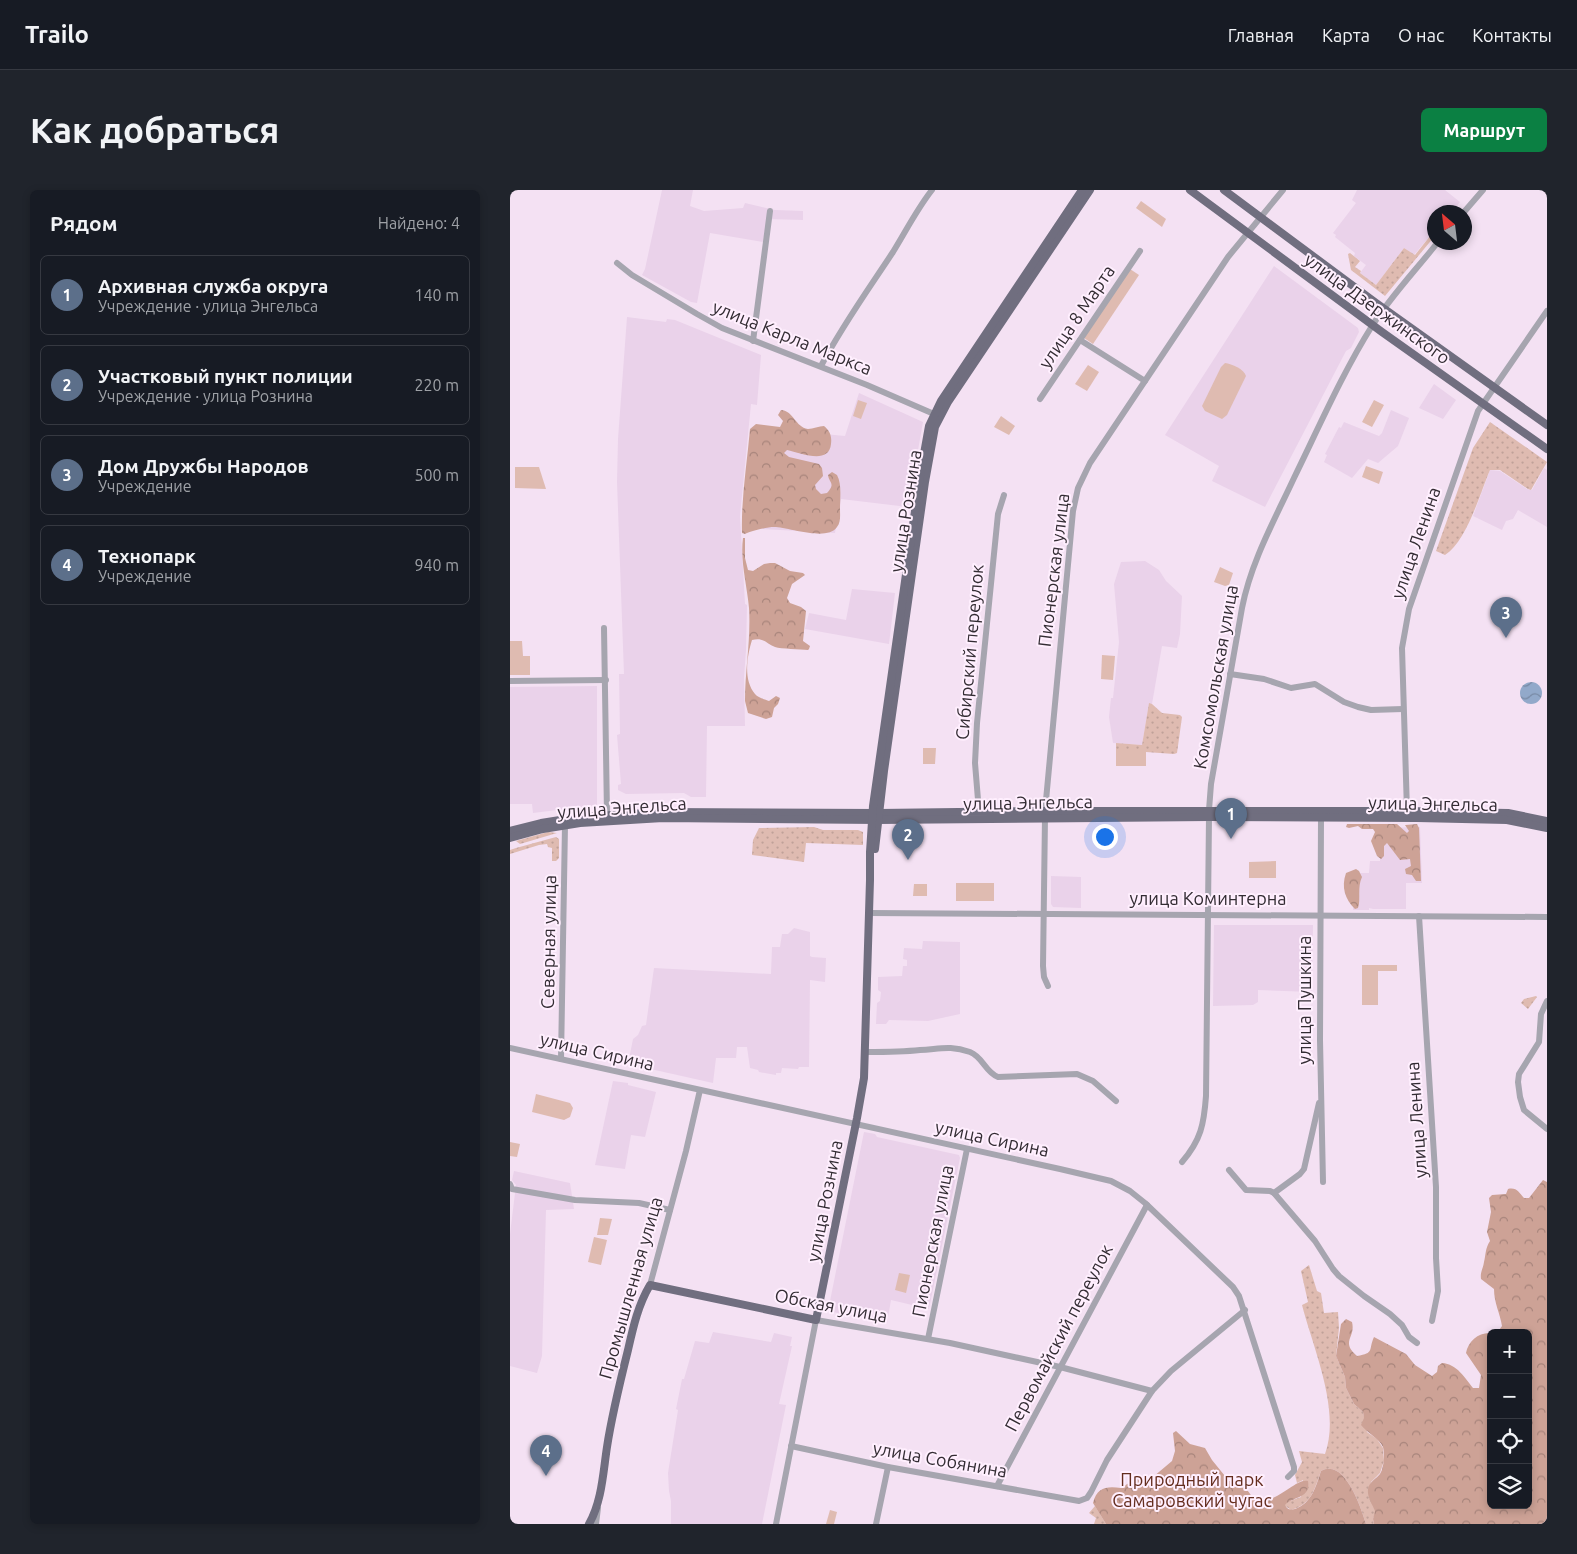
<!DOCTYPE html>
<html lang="ru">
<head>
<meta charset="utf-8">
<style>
  body { margin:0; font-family:Ubuntu,sans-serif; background:#20242c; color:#f1f3f6 }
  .controls { position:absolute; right:15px; bottom:15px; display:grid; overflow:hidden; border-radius:8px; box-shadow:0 2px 8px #0003 }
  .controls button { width:45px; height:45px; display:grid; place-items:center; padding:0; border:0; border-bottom:1px solid #363941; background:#171b24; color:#f1f3f6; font:25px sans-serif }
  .compass { position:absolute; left:917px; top:15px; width:45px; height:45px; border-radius:50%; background:#171b24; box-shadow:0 2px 8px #0003; rotate:332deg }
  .you { position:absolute; left:594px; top:646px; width:18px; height:18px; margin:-12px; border:4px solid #fff; border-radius:50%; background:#1a73e8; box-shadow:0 0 0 8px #1a73e833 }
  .badge { display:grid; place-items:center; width:32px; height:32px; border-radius:50%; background:#0b8043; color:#fff; font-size:16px; font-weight:700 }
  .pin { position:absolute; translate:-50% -41px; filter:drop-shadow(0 1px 2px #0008) }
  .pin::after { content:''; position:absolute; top:26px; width:18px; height:15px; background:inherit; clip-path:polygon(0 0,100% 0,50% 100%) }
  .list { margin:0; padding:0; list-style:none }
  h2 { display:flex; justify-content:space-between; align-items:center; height:65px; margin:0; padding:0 20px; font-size:21px }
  h2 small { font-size:16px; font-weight:400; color:#9ea1a6 }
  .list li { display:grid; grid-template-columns:32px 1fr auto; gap:15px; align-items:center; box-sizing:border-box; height:80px; margin:0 10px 10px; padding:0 10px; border:1px solid #363941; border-radius:8px }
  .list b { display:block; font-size:19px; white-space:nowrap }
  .list p { margin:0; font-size:16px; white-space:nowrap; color:#9ea1a6 }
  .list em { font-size:16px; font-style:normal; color:#9ea1a6 }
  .icon { flex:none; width:28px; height:28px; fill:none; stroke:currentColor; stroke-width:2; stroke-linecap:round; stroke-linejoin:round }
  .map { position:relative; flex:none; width:1037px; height:1334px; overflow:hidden; border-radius:8px }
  header { display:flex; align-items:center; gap:30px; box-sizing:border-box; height:70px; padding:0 25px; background:#171b24; border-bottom:1px solid #363941 }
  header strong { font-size:24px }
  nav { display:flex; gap:28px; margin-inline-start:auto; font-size:18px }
  .intro { display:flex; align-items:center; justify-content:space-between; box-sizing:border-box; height:120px; padding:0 30px }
  h1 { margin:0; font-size:35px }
  .button { padding:12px 22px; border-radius:8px; background:#0b8043; color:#fff; font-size:18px; font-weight:700 }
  main { display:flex; gap:30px; padding:0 30px }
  aside { flex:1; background:#171b24; border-radius:8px; box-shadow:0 2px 8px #0003 }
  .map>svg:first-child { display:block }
</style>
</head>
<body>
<header>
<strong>Trailo</strong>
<nav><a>Главная</a><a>Карта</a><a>О нас</a><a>Контакты</a></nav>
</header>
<div class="intro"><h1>Как добраться</h1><a class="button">Маршрут</a></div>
<main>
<aside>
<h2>Рядом<small>Найдено: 4</small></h2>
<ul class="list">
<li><span class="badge" style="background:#5c6f8a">1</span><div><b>Архивная служба округа</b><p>Учреждение · улица Энгельса</p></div><em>140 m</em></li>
<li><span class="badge" style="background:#5c6f8a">2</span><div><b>Участковый пункт полиции</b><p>Учреждение · улица Рознина</p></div><em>220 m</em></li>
<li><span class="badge" style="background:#5c6f8a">3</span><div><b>Дом Дружбы Народов</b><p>Учреждение</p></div><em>500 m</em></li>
<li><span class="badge" style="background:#5c6f8a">4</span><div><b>Технопарк</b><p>Учреждение</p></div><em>940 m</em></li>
</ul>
</aside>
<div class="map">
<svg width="1037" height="1334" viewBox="0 0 1037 1334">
  <defs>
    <pattern id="grass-dots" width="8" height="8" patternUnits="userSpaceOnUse" patternTransform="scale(1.25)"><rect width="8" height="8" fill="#dfbbb1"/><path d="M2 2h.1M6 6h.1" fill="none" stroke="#c0a199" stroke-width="1.8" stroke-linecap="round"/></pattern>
    <pattern id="forest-crowns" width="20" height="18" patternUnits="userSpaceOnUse" patternTransform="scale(1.25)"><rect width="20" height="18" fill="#cda296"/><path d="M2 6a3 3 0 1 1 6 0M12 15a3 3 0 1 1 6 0" fill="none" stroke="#a7847b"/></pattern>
    <pattern id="water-waves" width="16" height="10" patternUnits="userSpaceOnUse" patternTransform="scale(1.25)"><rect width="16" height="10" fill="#92a9ca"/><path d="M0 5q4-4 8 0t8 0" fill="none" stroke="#788aa5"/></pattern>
  </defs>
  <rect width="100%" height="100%" fill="#f4e1f3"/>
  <g fill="#ead2ea">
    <polygon points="152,0 183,0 180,16 194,21 233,18 235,13 265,20 293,21 293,30 257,29 253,52 200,43 187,113 181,112 132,85 135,79"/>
    <polygon points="847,0 935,0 950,12 942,22 924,22 924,41 904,65 894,58 866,95 850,83 856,75 844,66 845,63 825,47 826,45 823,43 846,13 842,10"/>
    <polygon points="764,76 848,138 849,142 841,158 836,161 755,317 702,291 709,276 655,245"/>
    <polygon points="117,127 156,132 157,129 165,130 251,165 247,215 241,214 230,326 235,414 237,415 236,460 234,488 235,536 197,536 196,607 181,607 174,603 116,604 108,600 108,595 111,594 107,545 110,544 109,484 114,484 107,292 108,249"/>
    <polygon points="924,194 946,210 933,229 909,218"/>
    <polygon points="349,203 413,232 398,317 331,309 325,343 236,338 243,237 335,246"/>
    <polygon points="881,220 899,228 888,256 868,273 858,269 842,288 814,272 817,265 815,264 829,237 831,238 834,232 869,246 872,243"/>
    <polygon points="1034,278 1037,280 1037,337 1008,320 1003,329 996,331 992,340 963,326 980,280 990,281 1017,299 1022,300"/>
    <polygon points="635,371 649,380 656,391 672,406 670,444 667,458 652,456 642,514 639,514 632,555 603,553 599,527 601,508 603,508 609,452 604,394 611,372"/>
    <polygon points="342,399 385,403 379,454 295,439 299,423 336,430"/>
    <polygon points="87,496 87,615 23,623 22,614 0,614 0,497"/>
    <polygon points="910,637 912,693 896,693 896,719 863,719 859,718 859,720 843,720 843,707 837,683 859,683 860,671 870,671 870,638"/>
    <polygon points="541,686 571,687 571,718 543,717 541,714"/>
    <polygon points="704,735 803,735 802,802 748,800 748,812 743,815 703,816"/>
    <polygon points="284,738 300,742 300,766 302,767 316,768 315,792 300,790 299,877 289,877 288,879 272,878 271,883 266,883 266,885 249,882 248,880 240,878 237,857 227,857 226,868 206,868 203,893 118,874 123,849 128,845 132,836 136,835 144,778 261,784 262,757 270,757 272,744 278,744"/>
    <polygon points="413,751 450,752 450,824 418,831 379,830 376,834 366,834 367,813 370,811 371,802 368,800 368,787 392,786 393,776 397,776 397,770 393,769 394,758 412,759"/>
    <polygon points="103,891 118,893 118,895 146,902 135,947 121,945 115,979 85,975"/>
    <polygon points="354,942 365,944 367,947 449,965 450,968 419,1119 381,1110 377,1133 318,1121"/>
    <polygon points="4,981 60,993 64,1019 36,1020 32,1166 27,1183 0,1176 0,1044 6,995 2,990"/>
    <polygon points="203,1142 261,1152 264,1143 282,1147 280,1156 282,1156 269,1214 276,1215 252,1334 161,1334 161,1311 159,1301 158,1283 168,1220 166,1219 172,1189 174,1189 185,1151 199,1153"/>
  </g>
  <g fill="url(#grass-dots)">
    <polygon points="924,41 924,47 875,106 841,80 838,64 840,63 850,71 845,77 851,81 850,83 866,95 894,58 905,65"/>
    <path d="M980 232 1037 272 1021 300 1018 299 990 280H980C970 303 957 351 935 365L926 361 963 258Z"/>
    <polygon points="639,513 642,514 652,523 670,525 672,527 667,563 664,564 636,562 636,560 606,560 606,553 632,555"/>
    <polygon points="304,637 313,640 348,640 353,642 353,655 296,653 294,672 242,665 243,650 249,638"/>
    <polygon points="38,642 47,643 10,654 6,651"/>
    <polygon points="46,647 49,649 49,668 46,671 42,671 42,658 38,657 37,654 29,655 0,664 0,660 6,658"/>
    <polygon points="1026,806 1027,807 1018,819 1011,813 1014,809"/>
    <path d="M799 1075 807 1101 811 1103 814 1123 828 1122 829 1138 826 1166 835 1187 836 1198 844 1214 853 1222 857 1242 867 1249 873 1258 874 1271 870 1283 861 1292 859 1307 866 1321 863 1329 864 1334H856C851 1318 835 1268 811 1281 804 1300 802 1314 781 1320L774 1315 777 1312 791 1307 793 1290 787 1293 785 1285 792 1272 789 1261 815 1264C831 1220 803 1158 792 1115L798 1112 791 1081Z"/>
    <polygon points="585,1316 596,1334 584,1334 586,1328 579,1323"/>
  </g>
  <g fill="url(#forest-crowns)">
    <path d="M271 220C284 221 285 237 298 239 303 239 309 236 314 236 320 241 322 246 321 254 319 275 291 263 277 260L274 263 279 267 309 274 312 278 313 286 305 295 306 299 311 304 317 303C326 293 319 293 318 285L322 282 327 285C332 294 330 308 330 319 330 325 331 332 327 337 317 352 278 337 264 337 257 337 240 341 235 344L232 343C231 308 237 274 240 239L246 234 270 237 273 231 268 225Z"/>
    <path d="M233 348H235V368L238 380 243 381 254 374 260 373H265L280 381 293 383 295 385 282 394 277 408 280 413 291 417 296 421 293 451 300 456 299 459 298 460C290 459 271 459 265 457 256 453 253 447 242 450 237 466 233 490 245 504 248 508 255 509 259 511L266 506 270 508 268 514 264 518 262 527 256 529 238 523 235 511C235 480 241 449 239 418 237 395 230 371 233 348Z"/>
    <polygon points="837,634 887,634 897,643 899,641 895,635 907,634 909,638 911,691 906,691 902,685 896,684 895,679 901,676 900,669 890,670 877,653 874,656 874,666 871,669 867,666 861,651 865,642 863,639 852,639 848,636 839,638 836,637"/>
    <path d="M846 679 849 681 852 687C847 697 851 710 848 718L845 719C835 709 831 697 836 683Z"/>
    <path d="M1033 990 1037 992V1334H864L863 1329 865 1321C862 1314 857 1307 858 1299 859 1292 866 1289 870 1284 874 1278 875 1264 873 1257 869 1248 857 1243 851 1235L854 1228 853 1222 844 1214 836 1198 835 1187 826 1166 831 1134 836 1129 842 1132C846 1148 830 1151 847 1166 865 1163 858 1160 864 1147L896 1164 905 1175 922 1186 927 1182 928 1176 932 1173C947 1174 955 1188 963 1198H969L971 1185 956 1163C958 1151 969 1142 981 1143V1315H1018V1143H987L992 1136C990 1123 984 1113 984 1099L971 1089C970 1082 973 1079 974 1072 976 1064 975 1059 980 1051L977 1042 981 1022 979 1008 982 1005 996 1004 998 999C1007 997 1009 1003 1014 1008H1019Z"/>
    <path d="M666 1241 680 1254 695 1258 702 1270 719 1291C731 1292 736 1297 742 1307 746 1308 751 1310 754 1310 771 1309 787 1288 798 1291 801 1309 783 1306 775 1315 778 1320 779 1320 785 1319 802 1313 806 1296 811 1281 835 1268 851 1318 856 1334H596L583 1313C587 1297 597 1296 611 1298L625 1289 643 1287 662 1271 665 1261 663 1243Z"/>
  </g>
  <g fill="#dfbbb1">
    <polygon points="631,11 656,29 652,37 626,18"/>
    <polygon points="620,79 629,85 583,154 574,148"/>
    <path d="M715 173C722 174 734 179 736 186L717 225 712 229 695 221 692 216 711 177Z"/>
    <polygon points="578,175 589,182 577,201 565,194"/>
    <polygon points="348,210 357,213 351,229 343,226"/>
    <polygon points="864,210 874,215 862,237 852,232"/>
    <polygon points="491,226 505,236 499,245 484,237"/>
    <polygon points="856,276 873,282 869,294 852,287"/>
    <polygon points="5,277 29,277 36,299 5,298"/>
    <polygon points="710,377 723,383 719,395 715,396 704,392"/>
    <polygon points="0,451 12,451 13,466 20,466 20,485 0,485"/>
    <polygon points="592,465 605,466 603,490 591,489"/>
    <polygon points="413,558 426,558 425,574 413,574"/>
    <rect x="606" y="560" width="30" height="16"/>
    <polygon points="766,671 766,688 739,688 739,672"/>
    <rect x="446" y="693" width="38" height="18"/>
    <polygon points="404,694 417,694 417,706 403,706"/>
    <polygon points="852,775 887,775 887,781 868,781 868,815 852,815"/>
    <polygon points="26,904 60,913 63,918 60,927 54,930 22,922"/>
    <polygon points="0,952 10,954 7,967 0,966"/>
    <polygon points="90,1028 102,1029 98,1045 87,1045"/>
    <polygon points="84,1047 97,1050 91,1075 78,1072"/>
    <polygon points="389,1083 400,1085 396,1103 385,1100"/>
    <polygon points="320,1320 327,1322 324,1334 316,1334"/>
  </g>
  <circle fill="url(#water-waves)" cx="1021" cy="503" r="11"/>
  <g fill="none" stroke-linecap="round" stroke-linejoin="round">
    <g stroke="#a6a5af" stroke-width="6">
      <polyline points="954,22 973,0"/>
      <polyline points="107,73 122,85 187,124 212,138 357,195 424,224"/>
      <polyline points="570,150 635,191"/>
      <polyline points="243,151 260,21"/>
      <path d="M311 176C332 136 358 100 383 62 396 41 407 19 422 0"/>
      <polyline points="530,209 630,61"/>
      <polyline points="94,438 97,624"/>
      <polyline points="720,484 754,489 781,498 805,494 834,512 848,517 861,520 893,519"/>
      <polyline points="0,491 96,490"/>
      <path d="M699 620 701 594 732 418C741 372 764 331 784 288 808 239 833 182 862 136 881 106 906 80 928 52"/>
      <polyline points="535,621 563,321 568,298 580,273 718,67 773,0"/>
      <polyline points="897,621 892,458 899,419 968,221 1037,121"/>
      <polyline points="469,622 465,573 467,533 488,324 494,305"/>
      <polyline points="535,627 533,776 534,787 538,796"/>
      <polyline points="811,628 810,850 813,992"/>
      <polyline points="359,723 1037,727"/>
      <polyline points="909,726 926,997 926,1068 928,1101 922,1131"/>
      <polyline points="1037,811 1031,824 1029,852 1009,884 1008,892 1010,907 1014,920 1037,939"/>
      <polyline points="0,858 550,979 601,991 620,1001 635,1013 723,1097 729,1106 784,1277 784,1281 778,1287"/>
      <path d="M356 862C374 862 392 862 410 860 430 859 440 855 460 862 473 867 475 882 488 887L567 884 583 891 606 911"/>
      <polyline points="51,869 55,635"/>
      <path d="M672 972C691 950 694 934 696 906L699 627"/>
      <polyline points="719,980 736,1000 760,1001 764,1003 805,1051 823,1079 829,1086 854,1106 880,1124 892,1135 899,1147 907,1153"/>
      <polyline points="0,994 2,999 65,1010 129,1013 160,1020"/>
      <polyline points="764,1003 790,984 794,979 809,913"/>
      <polyline points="140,1095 176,961 190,900"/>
      <polyline points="418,1149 457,959"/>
      <polyline points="281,1256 378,1277 569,1311 577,1308 581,1302 597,1270 642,1201 661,1181 735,1120"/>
      <polyline points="487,1296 637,1015"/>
      <polyline points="86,1334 88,1318"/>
      <polyline points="266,1334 306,1130 440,1153 550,1177 642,1201"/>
      <polyline points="366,1334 378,1277"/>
    </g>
    <g stroke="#706e7f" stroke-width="8">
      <polyline points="680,0 872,142 1037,259"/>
      <polyline points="714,0 866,113 1037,235"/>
      <polyline points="0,641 31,633 69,627 153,622 369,623 535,621 897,621 998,623 1037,631"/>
      <polyline points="0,648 33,639 70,633 153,628 368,630 699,627 907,628 997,630 1037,638"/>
      <polyline points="365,659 374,581 415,292 425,237 438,212 580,0"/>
      <path d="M79 1334C92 1311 93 1283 97 1257 102 1224 110 1192 118 1160 123 1138 128 1115 140 1095L306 1130 347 928 354 888 360 690V662L363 616 410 286 419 236 431 211 572 0"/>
    </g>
  </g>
  <g text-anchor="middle" stroke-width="4" stroke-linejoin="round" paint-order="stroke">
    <g font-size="18" fill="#332c33" stroke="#ffeffe">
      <text transform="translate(867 119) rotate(36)" y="6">улица Дзержинского</text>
      <text transform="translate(567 127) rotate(-56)" y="6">улица 8 Марта</text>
      <text transform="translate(282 148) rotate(22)" y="6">улица Карла Маркса</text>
      <text transform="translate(396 321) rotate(-81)" y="6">улица Рознина</text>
      <text transform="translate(906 353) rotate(-71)" y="6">улица Ленина</text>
      <text transform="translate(544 380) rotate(-83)" y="6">Пионерская улица</text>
      <text transform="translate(460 462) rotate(-85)" y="6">Сибирский переулок</text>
      <text transform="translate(706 487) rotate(-80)" y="6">Комсомольская улица</text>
      <text transform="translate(518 613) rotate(-1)" y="6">улица Энгельса</text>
      <text transform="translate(923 614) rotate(1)" y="6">улица Энгельса</text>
      <text transform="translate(112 618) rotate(-4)" y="6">улица Энгельса</text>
      <text x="698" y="715">улица Коминтерна</text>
      <text transform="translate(39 752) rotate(-89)" y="6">Северная улица</text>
      <text transform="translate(795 810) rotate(-90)" y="6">улица Пушкина</text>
      <text transform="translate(87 862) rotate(13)" y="6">улица Сирина</text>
      <text transform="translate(907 930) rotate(-94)" y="6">улица Ленина</text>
      <text transform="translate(482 949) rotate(12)" y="6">улица Сирина</text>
      <text transform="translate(315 1011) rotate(-79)" y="6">улица Рознина</text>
      <text transform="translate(423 1051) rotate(-79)" y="6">Пионерская улица</text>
      <text transform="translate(121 1098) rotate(-74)" y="6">Промышленная улица</text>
      <text transform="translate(321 1116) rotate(11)" y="6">Обская улица</text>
      <text transform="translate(549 1148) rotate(-62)" y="6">Первомайский переулок</text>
      <text transform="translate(430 1270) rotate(10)" y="6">улица Собянина</text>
    </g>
    <g font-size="18" fill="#642d1e" stroke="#ffeffe">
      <text x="682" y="1296">Природный парк<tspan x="682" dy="21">Самаровский чугас</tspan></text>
    </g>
  </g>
</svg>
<div class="controls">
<button>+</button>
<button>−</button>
<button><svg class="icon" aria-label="locate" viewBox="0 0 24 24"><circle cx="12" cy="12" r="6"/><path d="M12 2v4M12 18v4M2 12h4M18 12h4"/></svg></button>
<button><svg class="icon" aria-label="layers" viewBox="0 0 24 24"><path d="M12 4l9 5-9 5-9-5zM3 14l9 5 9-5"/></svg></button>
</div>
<svg class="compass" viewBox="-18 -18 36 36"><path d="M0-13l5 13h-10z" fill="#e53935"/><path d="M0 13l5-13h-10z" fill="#9ea1a6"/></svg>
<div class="you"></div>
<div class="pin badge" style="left:721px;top:649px;background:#5c6f8a">1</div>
<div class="pin badge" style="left:398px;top:670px;background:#5c6f8a">2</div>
<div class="pin badge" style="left:996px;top:448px;background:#5c6f8a">3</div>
<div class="pin badge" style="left:36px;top:1286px;background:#5c6f8a">4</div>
</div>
</main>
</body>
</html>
